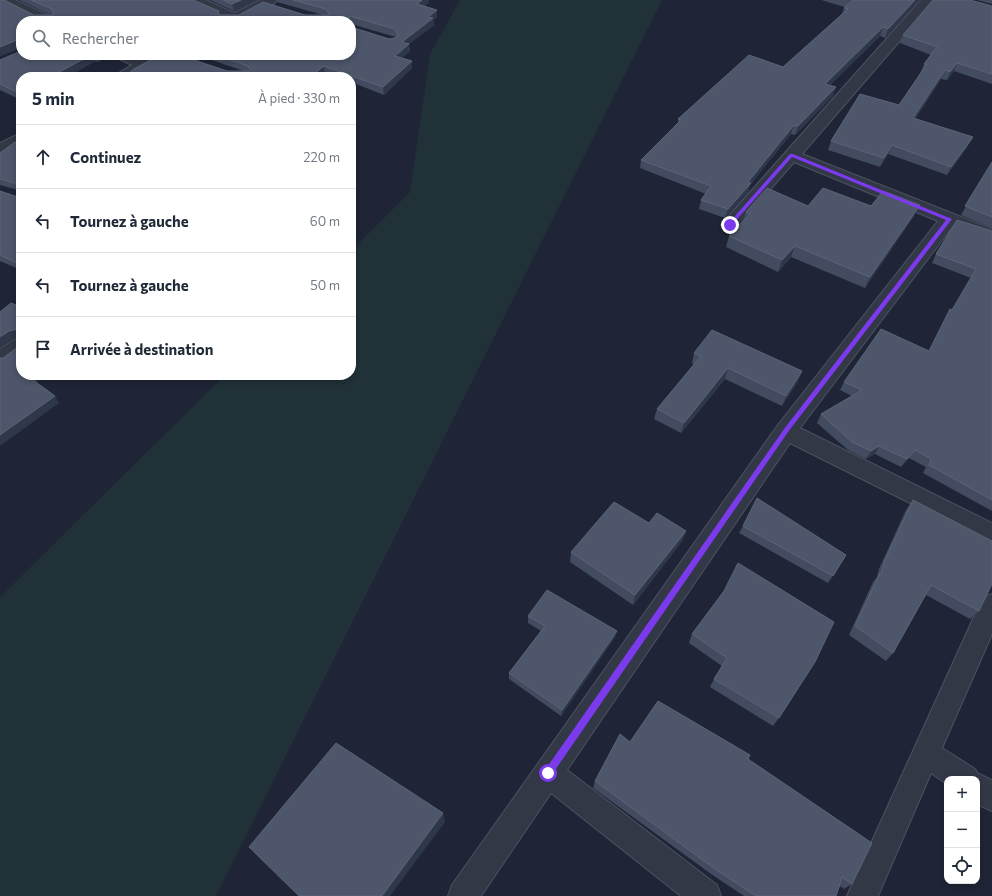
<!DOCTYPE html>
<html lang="fr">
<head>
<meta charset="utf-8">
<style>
  body { margin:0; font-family:Commissioner,sans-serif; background:#f2f2f3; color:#1f2937 }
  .controls { position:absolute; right:12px; bottom:12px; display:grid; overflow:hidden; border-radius:8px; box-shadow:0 2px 6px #0003 }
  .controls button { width:36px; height:36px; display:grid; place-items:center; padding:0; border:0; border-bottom:1px solid #e0e1e3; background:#fff; color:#1f2937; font:20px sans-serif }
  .stop { position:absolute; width:12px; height:12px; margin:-9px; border:3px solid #7c3aed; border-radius:50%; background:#fff }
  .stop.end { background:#7c3aed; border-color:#fff; box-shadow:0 1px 4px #0008 }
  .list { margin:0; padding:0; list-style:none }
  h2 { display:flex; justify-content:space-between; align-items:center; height:52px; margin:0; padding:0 16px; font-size:17px }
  h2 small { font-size:13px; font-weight:400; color:#747a83 }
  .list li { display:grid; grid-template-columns:26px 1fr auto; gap:12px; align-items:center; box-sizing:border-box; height:64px; padding:0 16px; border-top:1px solid #e0e1e3 }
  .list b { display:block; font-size:15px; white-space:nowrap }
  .list em { font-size:13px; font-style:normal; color:#747a83 }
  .icon { flex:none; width:22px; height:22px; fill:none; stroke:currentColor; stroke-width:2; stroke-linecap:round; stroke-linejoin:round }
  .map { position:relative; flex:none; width:992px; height:896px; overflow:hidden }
  .search { position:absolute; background:#fff; box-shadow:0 2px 6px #0003; left:16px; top:16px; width:340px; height:44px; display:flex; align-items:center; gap:10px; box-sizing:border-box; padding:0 14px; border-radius:16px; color:#747a83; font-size:15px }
  .panel { position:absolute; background:#fff; box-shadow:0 2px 6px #0003; left:16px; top:72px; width:340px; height:308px; border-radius:16px }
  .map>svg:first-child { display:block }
</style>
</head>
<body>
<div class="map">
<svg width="992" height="896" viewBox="0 0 992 896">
  <rect width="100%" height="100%" fill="#1f2536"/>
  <polygon fill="#203137" points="460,0 662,0 216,896 0,896 0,597 225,375 351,375 351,251 410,192 430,54"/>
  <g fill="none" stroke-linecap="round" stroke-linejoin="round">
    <g stroke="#4c5262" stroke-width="2">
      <g id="minor">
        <polygon points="0,0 15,0 54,18 56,21 38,21 0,3"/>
        <polygon points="188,0 206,0 234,13 260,0 277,0 275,3 240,21 221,21 223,18 190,3"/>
        <polygon points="921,0 935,0 802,154 992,229 992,241 952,227 800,428 992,523 992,544 790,443 567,770 717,885 721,896 681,896 551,793 481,896 448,896 452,885 778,425 938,221 794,162 736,229 730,231 724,229 721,225"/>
        <polygon points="115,55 134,55 143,59 151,55 169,55 167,58 133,77 115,77 117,74 132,65 117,58"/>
        <polygon points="21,133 21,145 6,153 0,155 0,143"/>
        <polygon points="21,338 21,355 7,364 0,366 0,349 14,340"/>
        <polygon points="992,594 992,634 942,748 975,769 977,773 992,780 992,811 977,804 977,779 947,779 947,784 931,773 878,896 847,896 983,597"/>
      </g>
    </g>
    <use href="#minor" fill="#323846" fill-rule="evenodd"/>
  </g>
  <g fill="#424b5f">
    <polygon points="0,0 4,0 34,15 51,15 19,0 193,0 219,11 220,15 239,15 263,2 305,15 323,15 277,2 276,0 429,0 429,2 424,6 437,10 437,17 433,20 434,25 409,44 410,51 402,58 412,61 412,68 384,95 351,82 351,77 336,77 325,73 320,77 124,77 134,69 160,55 179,55 227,71 244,71 197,55 351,55 351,27 389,39 395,38 396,37 351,24 351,21 21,21 21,50 20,48 0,56"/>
    <polygon points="210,0 257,0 234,11"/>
    <polygon points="821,0 920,0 885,38 880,36 830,85 836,87 833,96 795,135 791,134 750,185 748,192 725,218 699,209 701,200 706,194 640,168 641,160 678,123 678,119 783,67 842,14 844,8 845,7"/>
    <polygon points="977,0 992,0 992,4"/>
    <polygon points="992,6 992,84 954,71 947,80 941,79 915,119 968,146 947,175 888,154 880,167 828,150 831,141 899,105 921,72 924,64 931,55 900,43 903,35"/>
    <polygon points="21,55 111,55 98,62 95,61 67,77 21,77 21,100 0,90 0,60"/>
    <polygon points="21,143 21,270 0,261 0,191 18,197 18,190 0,185 0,153"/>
    <polygon points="992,162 992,228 961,215"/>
    <polygon points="808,206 871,206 914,216 865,288 791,257 778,272 726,247 729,236 743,221 746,212"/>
    <polygon points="992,231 992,511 923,473 926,467 909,458 901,467 875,454 866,459 848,450 817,423 821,414 852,396 840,390 844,382 929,351 950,309 952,310 971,278 932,263 936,254"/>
    <polygon points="694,353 802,371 798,381 782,406 725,379 681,433 654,419 657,409 694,364 692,363"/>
    <polygon points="913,500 979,611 970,619 926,595 893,653 886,661 849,635 873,582 877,577 879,569 906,510"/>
    <polygon points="743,526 846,555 828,583 739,533"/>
    <polygon points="686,531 682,541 633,605 570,562 571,552"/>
    <polygon points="724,591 779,718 773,726 710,687 714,679 722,666 689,643 692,634"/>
    <polygon points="528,616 615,637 561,716 509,679 509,673 541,631 528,623"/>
    <polygon points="630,742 748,759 852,884 844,889 840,886 836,896 744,896 711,874 593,788 595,781"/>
  </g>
  <g fill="#2f374a">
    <polygon points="241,0 257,0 234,11 232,4"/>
    <polygon points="422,0 429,0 429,2 417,11 417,4"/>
    <polygon points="915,0 920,0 885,38 888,29"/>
    <polygon points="437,10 437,17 433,20 434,25 409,44 410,51 396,64 395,56 402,42 428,17"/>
    <polygon points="350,16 351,24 351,21 349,21 349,18"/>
    <polygon points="883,27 880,36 822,93 825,84"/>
    <polygon points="17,40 20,48 0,56 0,47"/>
    <polygon points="91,55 93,55 95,61 67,77 50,77"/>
    <polygon points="95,55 111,55 98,62"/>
    <polygon points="412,61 412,68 384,95 383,87"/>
    <polygon points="957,63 954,71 947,80 950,72"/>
    <polygon points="324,66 325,73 320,77 310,77"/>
    <polygon points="945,70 941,79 909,127 913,118"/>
    <polygon points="836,87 833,96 795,135 798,126"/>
    <polygon points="794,125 791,134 750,185 748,192 725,218 728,209 748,182"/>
    <polygon points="973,137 968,146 947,175 951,167"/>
    <polygon points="892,145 888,154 880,167 884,158"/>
    <polygon points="920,205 914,216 865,288 870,277"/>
    <polygon points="795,246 791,257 778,272 782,260"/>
    <polygon points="21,260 21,269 17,263"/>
    <polygon points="17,329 21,337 14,339 0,348 0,337 9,331"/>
    <polygon points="728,368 725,379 681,433 684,423"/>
    <polygon points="802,371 798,381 782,406 786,396"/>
    <polygon points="31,375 45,375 34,384 29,377"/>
    <polygon points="55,396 59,403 0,446 0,435"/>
    <polygon points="879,446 875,454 866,459 871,451"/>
    <polygon points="915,450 909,458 901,467 907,459"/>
    <polygon points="686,531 682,541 633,605 635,595"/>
    <polygon points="617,631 615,637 561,716 562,710"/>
    <polygon points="443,813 445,822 390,896 382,896"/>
  </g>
  <g fill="#4d566a" stroke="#5c6478">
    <polygon points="0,0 4,0 34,15 54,15 52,9 31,0 193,0 219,11 218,14 219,15 239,15 263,2 305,15 328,15 329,14 326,9 293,0 422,0 417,4 437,10 428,17 433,18 402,42 409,44 395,56 412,61 383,87 324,66 310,77 124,77 134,69 160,55 179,55 227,71 249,71 251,70 248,66 216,55 351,55 351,27 389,39 395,38 398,35 395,29 350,16 349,18 349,21 21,21 21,47 19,46 19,42 17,40 0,47"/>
    <polygon points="223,0 241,0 232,4"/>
    <polygon points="852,0 915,0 888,29 883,27 825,84 836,87 798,126 794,125 748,182 751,183 728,209 701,200 711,186 641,160 681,120 678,119 749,55 783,67 848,9 844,8 853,0"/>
    <polygon points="933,0 970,0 992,6 992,74 957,63 950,72 945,70 913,118 973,137 951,167 892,145 884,158 831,141 860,94 899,105 927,64 924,64 937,47 903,35"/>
    <polygon points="21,51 21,55 91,55 50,77 21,77 21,93 19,93 0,84 0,60"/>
    <polygon points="15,142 20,144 21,143 21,260 17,263 0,255 0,191 18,197 18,184 0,179 0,153"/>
    <polygon points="992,162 992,217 965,206"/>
    <polygon points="767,188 808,206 823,188 871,206 883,191 920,205 870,277 795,246 782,260 729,236 750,214 746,212"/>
    <polygon points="957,220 992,231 992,500 929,465 931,459 915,450 907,459 879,446 871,451 852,442 821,414 862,390 844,382 881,329 929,351 950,309 952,310 976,269 936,254"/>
    <polygon points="11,303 21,307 21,375 31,375 29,377 55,396 0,435 0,358 3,358 18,347 17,329 9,331 0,337 0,312"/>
    <polygon points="712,330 802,371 786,396 728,368 684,423 657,409 701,356 694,353"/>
    <polygon points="757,498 846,555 833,576 743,526"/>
    <polygon points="913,500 992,541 992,584 979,611 931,585 893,653 855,626 880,573 881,574 885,560"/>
    <polygon points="614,502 649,523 657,513 686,531 635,595 571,552"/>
    <polygon points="738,563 834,622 815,662 779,718 714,679 727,658 692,634 724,591"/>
    <polygon points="547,590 617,631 562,710 509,673 545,626 528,616"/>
    <polygon points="658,701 750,755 748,759 872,843 852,884 842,877 836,896 756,896 715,869 595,781 620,734 630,742"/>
    <polygon points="336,743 443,813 382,896 299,896 249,847"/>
  </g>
  <polygon fill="#7c3aed" points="790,154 793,154 952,219 788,432 551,776 548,777 545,776 544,773 545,770 784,429 946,220 792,157 731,226 728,226 728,224"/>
</svg>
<div class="controls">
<button>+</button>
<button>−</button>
<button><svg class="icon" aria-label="locate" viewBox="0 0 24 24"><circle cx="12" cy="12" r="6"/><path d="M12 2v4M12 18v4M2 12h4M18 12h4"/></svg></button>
</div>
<div class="stop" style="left:548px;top:773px"></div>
<div class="stop end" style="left:730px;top:225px"></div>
<div class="search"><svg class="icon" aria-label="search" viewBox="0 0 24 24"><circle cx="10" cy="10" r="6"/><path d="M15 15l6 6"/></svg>Rechercher</div>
<section class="panel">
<h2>5 min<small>À pied · 330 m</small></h2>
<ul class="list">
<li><svg class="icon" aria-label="ahead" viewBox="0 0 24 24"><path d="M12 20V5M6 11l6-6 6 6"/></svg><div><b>Continuez</b></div><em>220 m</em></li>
<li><svg class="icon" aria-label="left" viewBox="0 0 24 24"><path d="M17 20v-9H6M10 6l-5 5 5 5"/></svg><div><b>Tournez à gauche</b></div><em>60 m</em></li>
<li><svg class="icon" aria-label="left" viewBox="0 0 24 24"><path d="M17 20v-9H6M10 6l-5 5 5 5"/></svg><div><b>Tournez à gauche</b></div><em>50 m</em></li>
<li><svg class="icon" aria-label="arrive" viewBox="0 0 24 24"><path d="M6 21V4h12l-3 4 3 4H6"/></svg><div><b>Arrivée à destination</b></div></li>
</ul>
</section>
</div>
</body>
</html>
